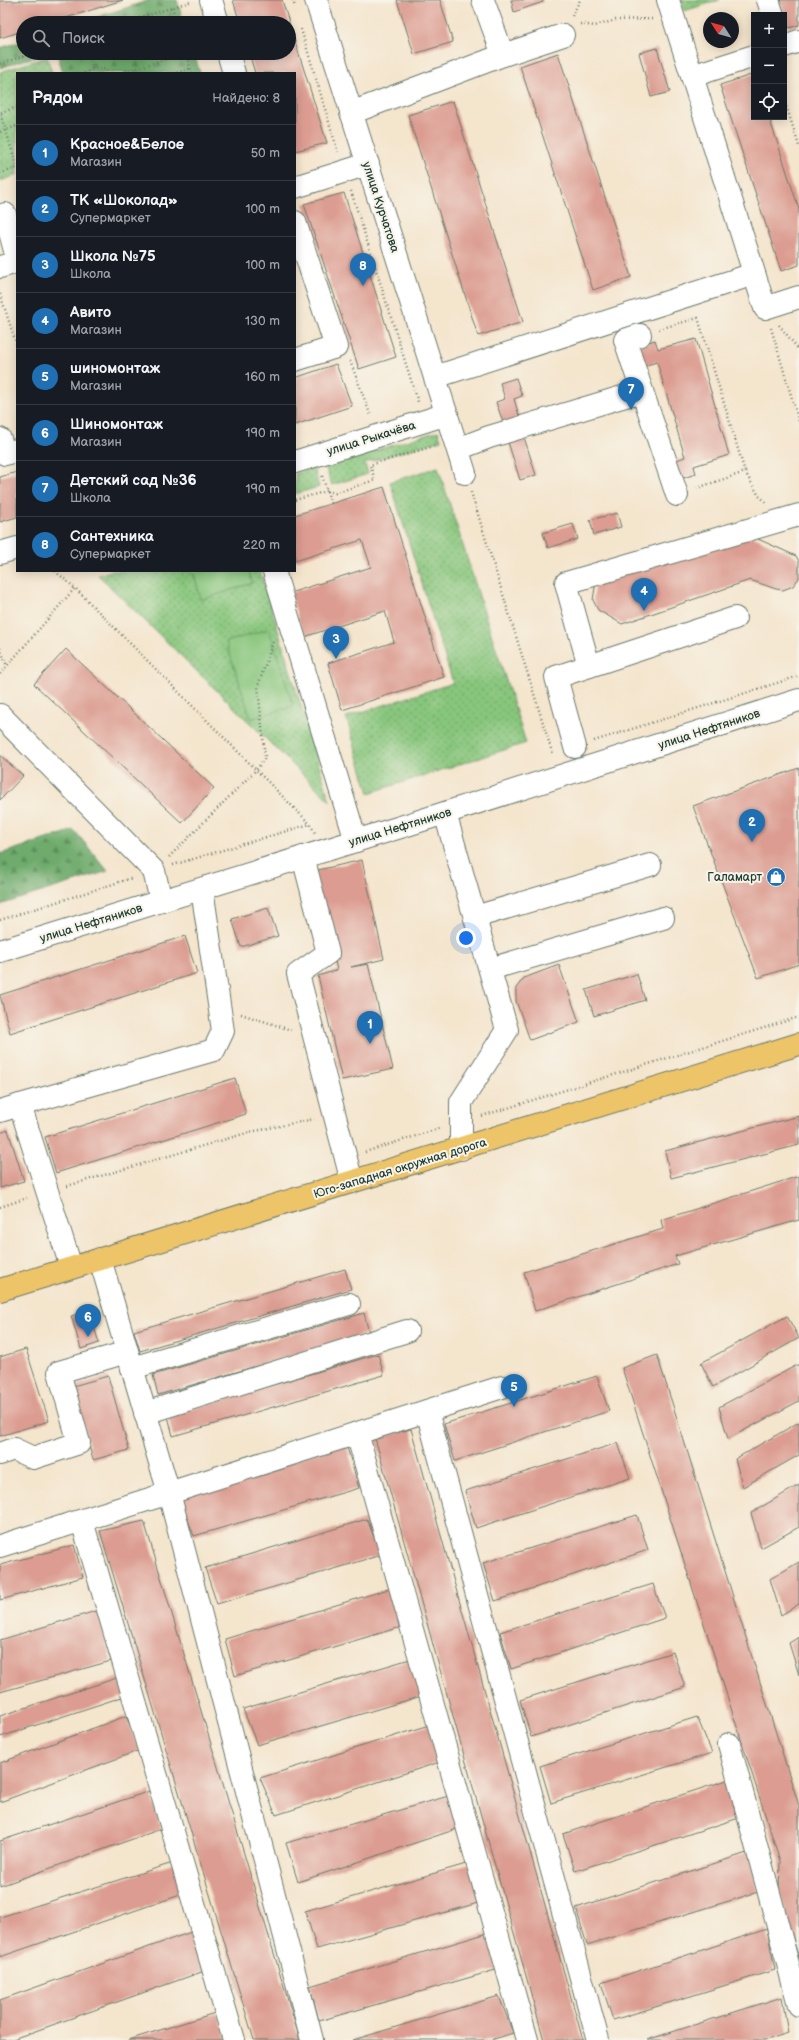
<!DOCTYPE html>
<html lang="ru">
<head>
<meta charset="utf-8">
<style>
  body { margin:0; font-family:"Balsamiq Sans",sans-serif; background:#242831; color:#f1f3f6 }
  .controls { position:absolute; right:12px; top:12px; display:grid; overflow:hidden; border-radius:0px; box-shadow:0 2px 10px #0003 }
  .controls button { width:36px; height:36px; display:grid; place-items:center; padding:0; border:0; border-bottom:1px solid #363941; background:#171b24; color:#f1f3f6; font:20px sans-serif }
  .compass { position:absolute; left:703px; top:12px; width:36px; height:36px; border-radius:50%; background:#171b24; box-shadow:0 2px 10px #0003; rotate:306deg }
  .you { position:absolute; left:466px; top:938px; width:14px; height:14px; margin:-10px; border:3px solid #fff; border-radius:50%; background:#1a73e8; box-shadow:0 0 0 6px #1a73e833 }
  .badge { display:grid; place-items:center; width:26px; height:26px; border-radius:50%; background:#1f6fb2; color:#fff; font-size:13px; font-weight:700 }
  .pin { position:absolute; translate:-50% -33px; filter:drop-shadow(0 1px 2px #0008) }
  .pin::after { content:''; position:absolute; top:21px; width:14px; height:12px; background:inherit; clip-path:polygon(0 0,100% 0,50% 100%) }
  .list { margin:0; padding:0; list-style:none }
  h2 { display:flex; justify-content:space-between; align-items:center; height:52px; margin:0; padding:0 16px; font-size:17px }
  h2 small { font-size:13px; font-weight:400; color:#9ea1a6 }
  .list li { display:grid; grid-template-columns:26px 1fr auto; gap:12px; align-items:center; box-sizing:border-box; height:56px; padding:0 16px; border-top:1px solid #363941 }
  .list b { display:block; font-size:15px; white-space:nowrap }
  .list p { margin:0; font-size:13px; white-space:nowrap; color:#9ea1a6 }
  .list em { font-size:13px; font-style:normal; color:#9ea1a6 }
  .icon { flex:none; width:22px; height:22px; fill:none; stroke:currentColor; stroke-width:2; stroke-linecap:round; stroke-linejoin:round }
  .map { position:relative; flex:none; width:799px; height:2040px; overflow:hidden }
  .search { position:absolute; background:#171b24; box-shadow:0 2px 10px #0003; left:16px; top:16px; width:280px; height:44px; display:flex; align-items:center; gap:10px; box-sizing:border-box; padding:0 14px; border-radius:22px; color:#9ea1a6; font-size:15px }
  .panel { position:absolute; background:#171b24; box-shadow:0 2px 10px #0003; left:16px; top:72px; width:280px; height:500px; border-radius:0px }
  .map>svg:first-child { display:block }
</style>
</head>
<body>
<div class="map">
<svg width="799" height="2040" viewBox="0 0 799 2040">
  <defs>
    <pattern id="grass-dots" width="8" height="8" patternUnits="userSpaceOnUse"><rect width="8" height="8" fill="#88c67d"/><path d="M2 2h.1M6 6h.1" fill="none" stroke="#6fa267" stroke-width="1.8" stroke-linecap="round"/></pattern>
    <pattern id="forest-firs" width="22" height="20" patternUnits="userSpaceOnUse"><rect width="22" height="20" fill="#6eab6c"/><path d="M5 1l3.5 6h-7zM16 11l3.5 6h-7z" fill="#5a8c5a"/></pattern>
  </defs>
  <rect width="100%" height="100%" fill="#f7f3e8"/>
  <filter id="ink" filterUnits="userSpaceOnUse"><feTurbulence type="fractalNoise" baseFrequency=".025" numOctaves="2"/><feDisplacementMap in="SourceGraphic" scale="8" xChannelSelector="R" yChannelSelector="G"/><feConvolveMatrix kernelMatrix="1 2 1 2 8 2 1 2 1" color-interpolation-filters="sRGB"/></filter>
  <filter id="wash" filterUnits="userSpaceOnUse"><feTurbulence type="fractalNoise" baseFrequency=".012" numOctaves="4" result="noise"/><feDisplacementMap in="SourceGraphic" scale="16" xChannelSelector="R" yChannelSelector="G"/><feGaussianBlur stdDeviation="0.9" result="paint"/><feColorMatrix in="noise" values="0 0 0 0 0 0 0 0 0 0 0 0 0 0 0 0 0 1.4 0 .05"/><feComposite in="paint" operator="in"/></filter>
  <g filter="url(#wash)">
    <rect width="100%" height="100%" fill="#f4e5cd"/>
    <g fill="url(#grass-dots)" stroke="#548258">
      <polygon points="681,0 720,0 684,11"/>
      <polygon points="47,57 52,73 17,73 17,175 0,181 0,72"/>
      <polygon points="438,431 441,440 365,463 368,474 332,485 325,466"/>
      <polygon points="438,467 526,743 369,793 346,717 453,683 390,482"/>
      <polygon points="314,468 319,487 295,494 295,474"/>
      <polygon points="111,571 193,571 201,599 252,583 249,571 260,571 330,801 98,575"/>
    </g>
    <g fill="url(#forest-firs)" stroke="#467450">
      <polygon points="150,0 177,0 184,23 79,23"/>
      <polygon points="23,41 23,53 46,53 0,68 0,48"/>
      <polygon points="57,53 194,53 200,73 63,73"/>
      <polygon points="74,830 108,871 0,905 0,854"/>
    </g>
    <g fill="#88c67d" stroke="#548258">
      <polygon points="193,571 249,571 252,583 201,600"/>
      <polygon points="269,629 293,706 251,719 226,642"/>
    </g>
    <g id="blocks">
      <g fill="#dc9c91">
        <polygon points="123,0 50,23 23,23 23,31 0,38 0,1"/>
        <polygon points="233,0 282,0 327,143 295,151 295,73 255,73 249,53 289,53 289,23 240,23"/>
        <polygon points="397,0 440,0 453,42 414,54"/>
        <polygon points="511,0 543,0 543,2 514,12"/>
        <polygon points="780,0 799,0 799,25 789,28"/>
        <polygon points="657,48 670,92 651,97 639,53"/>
        <polygon points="558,53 631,277 593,290 520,66"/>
        <polygon points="754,74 754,117 769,117 799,209 799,265 781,271 720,85"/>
        <polygon points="453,101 523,322 478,336 408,115"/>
        <polygon points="344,193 396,357 359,369 304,204"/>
        <polygon points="696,339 729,455 694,466 696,474 680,479 674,461 685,457 657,362 643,366 637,346 655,340 658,349"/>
        <polygon points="336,364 352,406 295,425 295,378"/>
        <polygon points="516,378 522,396 514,399 521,422 505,428 496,402 505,399 500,383"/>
        <polygon points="524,437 536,475 520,480 508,442"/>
        <polygon points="17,472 17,517 0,522 0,477"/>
        <polygon points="384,487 444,677 342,710 328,663 394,642 385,611 304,637 290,593 371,567 362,540 295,561 295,515"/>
        <polygon points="617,513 621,527 594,535 590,520"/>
        <polygon points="573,524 578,539 548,548 543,533"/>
        <polygon points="749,535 796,556 799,561 799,578 793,586 783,590 776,589 750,580 622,624 598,610 593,600 596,581"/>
        <polygon points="66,649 214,788 182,823 34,684"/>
        <polygon points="0,755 23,776 0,800"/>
        <polygon points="799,768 799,964 758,978 693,806"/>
        <polygon points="362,860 384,959 351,967 368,964 393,1069 342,1080 318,976 337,970 314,871"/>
        <polygon points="268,908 278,936 241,947 232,919"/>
        <polygon points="185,936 197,973 10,1033 0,995"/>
        <polygon points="559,965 579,1022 530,1040 516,1001 516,988 524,978"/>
        <polygon points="637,974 645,1000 594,1016 586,990"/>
        <polygon points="235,1078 246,1114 56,1173 45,1137"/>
        <polygon points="799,1116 799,1145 671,1178 665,1151"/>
        <polygon points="8,1130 24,1181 0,1188 0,1133"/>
        <polygon points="799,1176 799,1220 675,1256 678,1264 535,1311 524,1272 663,1229 661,1220"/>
        <polygon points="345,1269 351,1289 140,1351 134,1331"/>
        <polygon points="89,1311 99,1343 81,1349 71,1316"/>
        <polygon points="364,1313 369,1333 158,1395 153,1375"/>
        <polygon points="787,1316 799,1338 713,1387 701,1363"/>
        <polygon points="26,1349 49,1421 0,1436 0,1357"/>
        <polygon points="378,1354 384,1375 173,1436 168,1416"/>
        <polygon points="657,1355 799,1806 799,1959 779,1890 780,1861 622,1368"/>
        <polygon points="799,1364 799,1401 728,1439 719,1407"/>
        <polygon points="108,1376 129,1450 93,1460 73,1386"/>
        <polygon points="597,1376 609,1411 455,1461 444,1424"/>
        <polygon points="799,1422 799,1455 743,1487 735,1459"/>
        <polygon points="411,1429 583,2040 544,2040 375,1438"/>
        <polygon points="618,1443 630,1478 476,1528 465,1491"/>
        <polygon points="346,1444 359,1488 194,1536 179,1496"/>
        <polygon points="799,1485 799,1527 761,1548 751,1513"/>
        <polygon points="637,1515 648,1550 495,1601 483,1563"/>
        <polygon points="367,1519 381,1555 217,1604 205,1568"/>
        <polygon points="144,1521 300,2040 254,2040 100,1531"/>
        <polygon points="74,1545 83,1577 0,1600 0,1565"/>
        <polygon points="799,1562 799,1604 781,1615 770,1579"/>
        <polygon points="653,1584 665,1618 511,1669 500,1632"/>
        <polygon points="395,1587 401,1627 235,1676 225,1639"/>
        <polygon points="99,1610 111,1661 0,1692 0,1640"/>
        <polygon points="799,1637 799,1675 789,1643"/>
        <polygon points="673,1652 685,1687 531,1737 520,1700"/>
        <polygon points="410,1659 425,1695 257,1745 243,1709"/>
        <polygon points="123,1676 131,1694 0,1737 0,1716"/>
        <polygon points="126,1716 140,1750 0,1802 0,1763"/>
        <polygon points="697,1717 712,1753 551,1803 540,1766"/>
        <polygon points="430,1725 443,1761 276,1815 260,1778"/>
        <polygon points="730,1779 739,1818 575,1871 563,1834"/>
        <polygon points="150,1791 161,1829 0,1886 0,1841"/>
        <polygon points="452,1795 460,1828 298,1882 286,1843"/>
        <polygon points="750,1852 758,1892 587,1945 576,1908"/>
        <polygon points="176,1862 183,1894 0,1957 0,1917"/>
        <polygon points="473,1862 485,1901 317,1949 305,1911"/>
        <polygon points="767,1929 775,1970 613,2020 601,1983"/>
        <polygon points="194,1931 210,1969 10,2040 0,2040 0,2000"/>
        <polygon points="488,1933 499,1969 319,2021 310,1986"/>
        <polygon points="499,1996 513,2033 491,2040 353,2040"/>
        <polygon points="782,1997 788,2033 766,2040 647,2040"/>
        <polygon points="218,2012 227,2040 128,2040"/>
      </g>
    </g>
  </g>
  <g filter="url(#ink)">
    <use href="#blocks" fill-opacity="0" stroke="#6a786a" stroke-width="1"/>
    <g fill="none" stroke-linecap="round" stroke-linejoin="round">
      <g stroke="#6a786a" stroke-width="24">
        <g id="minor">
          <polyline points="211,0 218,23"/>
          <polyline points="316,0 465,473"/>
          <polyline points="483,0 503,55"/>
          <polyline points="668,0 692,76 754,56"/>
          <polyline points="768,0 773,15"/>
          <polyline points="784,46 799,41"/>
          <polyline points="228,53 234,73"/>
          <polyline points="692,76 765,308 799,297"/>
          <polyline points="351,113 503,55 563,35"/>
          <polyline points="295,187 368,164"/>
          <polyline points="5,214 17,258"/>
          <polyline points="295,222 336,347 295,360"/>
          <polyline points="0,267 17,262"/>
          <polyline points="435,377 754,274"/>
          <polyline points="642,391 677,495"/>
          <polyline points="0,439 5,454 17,450"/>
          <polyline points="458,449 489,437 642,391 625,340 640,335"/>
          <polyline points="295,462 447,414"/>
          <polyline points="0,553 17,548"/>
          <polyline points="274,571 356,841"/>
          <polyline points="589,666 566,583 799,515"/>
          <polyline points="0,715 154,871 161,901"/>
          <polyline points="575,747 556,677 735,618"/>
          <polyline points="445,813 507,1030 461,1102 461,1149"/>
          <polyline points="303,857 328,953 298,974 352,1182"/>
          <polyline points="475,917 650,865"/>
          <polyline points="0,951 407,825 799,700"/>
          <polyline points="490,969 663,918"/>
          <polyline points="0,1111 20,1105"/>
          <polyline points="100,1259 169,1493 502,1387"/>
          <polyline points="71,1267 20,1105 214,1050 223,1031 202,889"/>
          <polyline points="132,1368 349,1304"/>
          <polyline points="427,1411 598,2040"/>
          <polyline points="145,1413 407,1331"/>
          <polyline points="357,1433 527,2040"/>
          <polyline points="0,1454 14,1449 33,1458 79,1443 59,1372 127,1352"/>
          <polyline points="82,1521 234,2040"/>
          <polyline points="0,1546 169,1493 312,2040"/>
          <polyline points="729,1744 799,2005"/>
        </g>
      </g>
      <g stroke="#6a786a" stroke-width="24">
        <polyline id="highway" points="0,1290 799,1044"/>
      </g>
      <g stroke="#6a786a" stroke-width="2.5" stroke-dasharray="1 3" stroke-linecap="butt">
        <polyline points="293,0 295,7"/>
        <polyline points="172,7 177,23"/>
        <polyline points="572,16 580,0"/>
        <polyline points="124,23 192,1"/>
        <polyline points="580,24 595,26 616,20 652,19"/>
        <polyline points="301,29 338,152"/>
        <polyline points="88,53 92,69"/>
        <polyline points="186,53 192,73"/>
        <polyline points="0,64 34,53"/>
        <path d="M84 73C93 69 102 66 111 73"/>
        <polyline points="122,73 184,53"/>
        <polyline points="177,73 191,68"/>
        <polyline points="784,99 799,146"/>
        <polyline points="17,107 0,113 17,166"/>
        <polyline points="0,132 17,126"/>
        <polyline points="0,173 17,168"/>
        <polyline points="351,191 418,402"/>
        <polyline points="0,294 17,346"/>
        <polyline points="779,325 799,350"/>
        <polyline points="771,328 799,422"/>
        <polyline points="659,329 698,318 745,472 697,488"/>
        <polyline points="350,361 371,416"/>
        <polyline points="745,472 759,496 766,502"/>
        <polyline points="327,491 335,493 375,480 370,465 434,446"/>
        <polyline points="327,491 331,504"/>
        <polyline points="471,492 553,755"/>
        <polyline points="295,500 327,491 322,475"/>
        <polyline points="55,571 75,588 310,824 315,833"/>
        <polyline points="0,648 7,666"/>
        <polyline points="0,674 75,588"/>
        <polyline points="594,741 799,676"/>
        <polyline points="169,857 256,770 265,758 258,686 273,642"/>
        <polyline points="173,865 310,824"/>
        <polyline points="0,920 132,878"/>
        <polyline points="241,1014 291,1030"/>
        <polyline points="482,1116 799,1017"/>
        <polyline points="365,1152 441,1128"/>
        <polyline points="67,1186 250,1132 314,1119"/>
        <polyline points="0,1207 27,1198"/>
      </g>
      <use href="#minor" stroke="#fff" stroke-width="22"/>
      <use href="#highway" stroke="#eec469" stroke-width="22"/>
    </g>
  </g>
  <defs>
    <g id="shop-disc" transform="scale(1)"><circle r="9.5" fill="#1f6fb2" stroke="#f7f3e8"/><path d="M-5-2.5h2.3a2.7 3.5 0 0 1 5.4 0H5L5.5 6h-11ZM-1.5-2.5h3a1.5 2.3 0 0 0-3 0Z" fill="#fff"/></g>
  </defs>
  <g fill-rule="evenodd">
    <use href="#shop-disc" x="776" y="877"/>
  </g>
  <g text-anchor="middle" stroke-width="4" stroke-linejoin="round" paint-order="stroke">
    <g font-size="12" fill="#1f3d34" stroke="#f7f3e8">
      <text transform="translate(381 207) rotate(72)" y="4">улица Курчатова</text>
      <text transform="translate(371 438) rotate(-17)" y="4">улица Рыкачёва</text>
      <text transform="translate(709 729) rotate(-18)" y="4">улица Нефтяников</text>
      <text transform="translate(400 827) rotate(-17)" y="4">улица Нефтяников</text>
      <text transform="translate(91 923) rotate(-17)" y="4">улица Нефтяников</text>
      <text transform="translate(400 1168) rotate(-17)" y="4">Юго-западная окружная дорога</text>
    </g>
    <g font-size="12" fill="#1f3d34" stroke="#f7f3e8" text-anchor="end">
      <text x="762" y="881">Галамарт</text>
    </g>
  </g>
</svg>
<div class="controls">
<button>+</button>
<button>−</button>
<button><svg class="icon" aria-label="locate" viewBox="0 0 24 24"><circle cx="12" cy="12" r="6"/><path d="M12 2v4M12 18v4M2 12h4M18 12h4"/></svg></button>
</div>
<svg class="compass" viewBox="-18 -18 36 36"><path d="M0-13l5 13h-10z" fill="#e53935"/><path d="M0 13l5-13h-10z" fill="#9ea1a6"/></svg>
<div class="you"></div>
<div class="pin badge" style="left:370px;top:1044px">1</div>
<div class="pin badge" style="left:752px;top:842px">2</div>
<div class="pin badge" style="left:336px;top:659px">3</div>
<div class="pin badge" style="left:644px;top:611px">4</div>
<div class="pin badge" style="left:514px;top:1407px">5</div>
<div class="pin badge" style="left:88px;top:1337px">6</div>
<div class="pin badge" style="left:631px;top:410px">7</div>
<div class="pin badge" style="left:363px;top:286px">8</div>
<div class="search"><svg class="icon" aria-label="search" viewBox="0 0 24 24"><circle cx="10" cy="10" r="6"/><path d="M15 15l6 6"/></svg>Поиск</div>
<section class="panel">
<h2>Рядом<small>Найдено: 8</small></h2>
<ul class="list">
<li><span class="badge">1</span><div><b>Красное&amp;Белое</b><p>Магазин</p></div><em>50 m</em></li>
<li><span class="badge">2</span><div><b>ТК «Шоколад»</b><p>Супермаркет</p></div><em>100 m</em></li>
<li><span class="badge">3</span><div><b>Школа №75</b><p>Школа</p></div><em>100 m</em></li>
<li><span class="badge">4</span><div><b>Авито</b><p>Магазин</p></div><em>130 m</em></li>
<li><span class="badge">5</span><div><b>шиномонтаж</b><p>Магазин</p></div><em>160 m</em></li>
<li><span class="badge">6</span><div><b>Шиномонтаж</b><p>Магазин</p></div><em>190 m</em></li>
<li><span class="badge">7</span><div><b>Детский сад №36</b><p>Школа</p></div><em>190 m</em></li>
<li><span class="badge">8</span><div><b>Сантехника</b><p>Супермаркет</p></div><em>220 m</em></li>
</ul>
</section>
</div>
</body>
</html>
